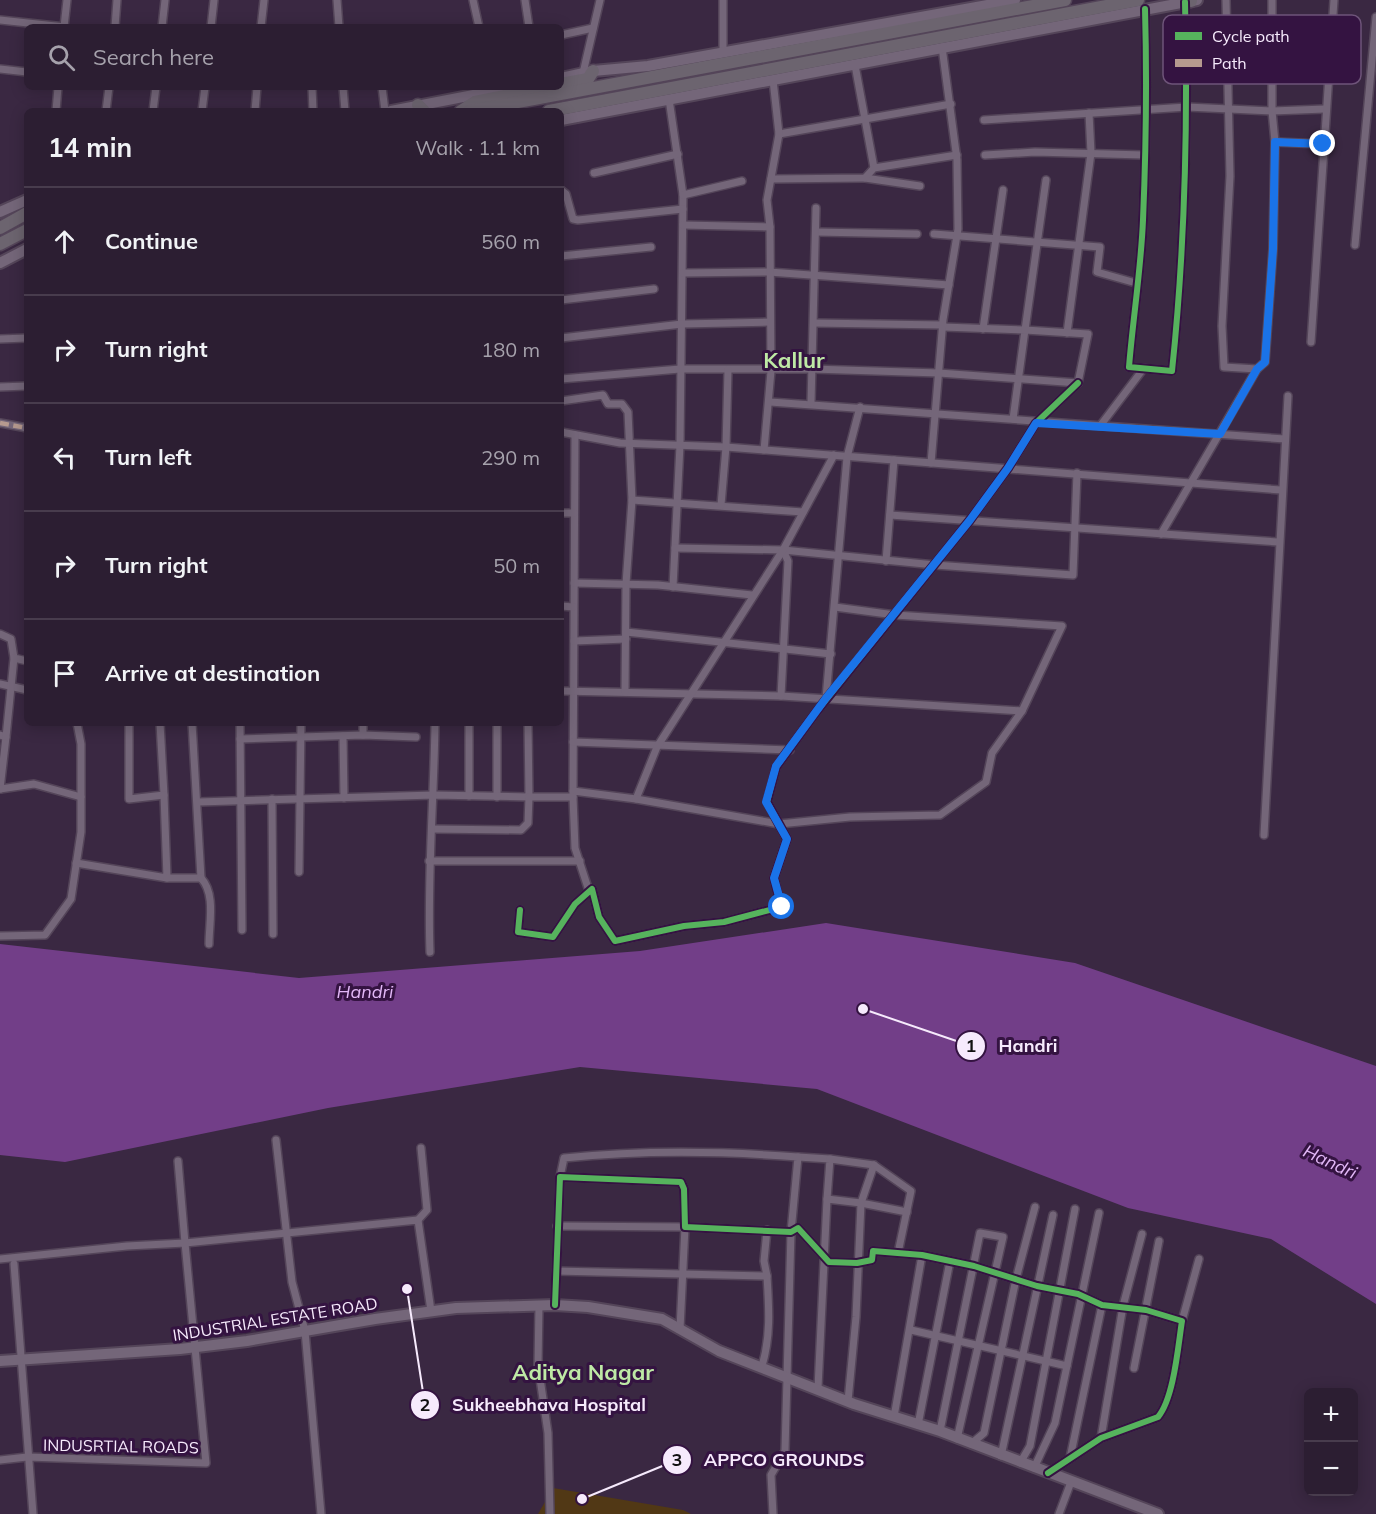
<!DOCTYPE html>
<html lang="en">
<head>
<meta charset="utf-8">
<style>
  body { margin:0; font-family:Mulish,sans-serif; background:#382b3e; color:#f1f3f6 }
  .controls { position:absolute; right:18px; bottom:18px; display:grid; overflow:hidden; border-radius:9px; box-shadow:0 3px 15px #0003 }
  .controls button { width:54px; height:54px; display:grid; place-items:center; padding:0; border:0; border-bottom:2px solid #483c4d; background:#2c1e32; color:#f1f3f6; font:30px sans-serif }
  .stop { position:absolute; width:18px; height:18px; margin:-14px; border:4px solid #1a73e8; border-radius:50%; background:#fff }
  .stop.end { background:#1a73e8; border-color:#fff; box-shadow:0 2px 6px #0008 }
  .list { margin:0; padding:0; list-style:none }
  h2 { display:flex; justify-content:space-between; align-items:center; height:78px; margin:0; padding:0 24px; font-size:26px }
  h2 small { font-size:20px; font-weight:400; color:#a6a2ac }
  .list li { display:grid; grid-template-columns:39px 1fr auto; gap:18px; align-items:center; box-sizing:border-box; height:108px; padding:0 24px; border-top:2px solid #483c4d }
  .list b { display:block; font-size:22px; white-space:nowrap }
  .list em { font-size:20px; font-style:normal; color:#a6a2ac }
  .icon { flex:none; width:33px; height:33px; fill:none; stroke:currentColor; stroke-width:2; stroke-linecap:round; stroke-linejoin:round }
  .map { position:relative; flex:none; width:1376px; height:1514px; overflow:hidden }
  .search { position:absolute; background:#2c1e32; box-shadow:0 3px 15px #0003; left:24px; top:24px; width:540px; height:66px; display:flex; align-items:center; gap:15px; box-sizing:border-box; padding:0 21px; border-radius:9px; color:#a6a2ac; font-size:22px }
  .panel { position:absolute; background:#2c1e32; box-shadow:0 3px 15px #0003; left:24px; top:108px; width:540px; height:618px; border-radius:9px }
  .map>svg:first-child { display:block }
</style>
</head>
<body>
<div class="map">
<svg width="1376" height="1514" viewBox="0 0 1376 1514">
  <rect width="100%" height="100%" fill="#3a2842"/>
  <polygon fill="#513815" points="553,1488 683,1510 691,1514 538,1514"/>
  <polygon fill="#723e88" points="826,923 1075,963 1376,1066 1376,1304 1271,1239 1128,1208 817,1089 580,1067 328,1108 65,1162 0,1155 0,944 299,978 640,951"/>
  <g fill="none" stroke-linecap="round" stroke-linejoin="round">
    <g stroke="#544559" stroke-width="10">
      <g id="street">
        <polyline points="337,0 339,27"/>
        <polyline points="473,0 479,27"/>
        <polyline points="525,0 529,27"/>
        <polyline points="723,0 723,53"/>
        <polyline points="1226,0 1230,176 1222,326 1224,367 1257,369"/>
        <path d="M1145 9C1147 80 1146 150 1143 220 1141 269 1133 318 1129 367L1172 371C1185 248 1188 126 1185 2"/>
        <polyline points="0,20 65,27"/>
        <polyline points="64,27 67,0"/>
        <polyline points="115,27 117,0"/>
        <polyline points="162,27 165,0"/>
        <polyline points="211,27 214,0"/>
        <polyline points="261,27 264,0"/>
        <polyline points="561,35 593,28"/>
        <polyline points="855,65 874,168"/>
        <polyline points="0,69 27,72"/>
        <polyline points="583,73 600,0"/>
        <polyline points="312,87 313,111"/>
        <polyline points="343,87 345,111"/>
        <polyline points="382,87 385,111"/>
        <polyline points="669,99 683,195 680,445 673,587"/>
        <polyline points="56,111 58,87"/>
        <polyline points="106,111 109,87"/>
        <polyline points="153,111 156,87"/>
        <polyline points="202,111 205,87"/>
        <polyline points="255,111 257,87"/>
        <polyline points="984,120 1187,107 1272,111 1325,109"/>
        <polyline points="779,134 951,104"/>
        <polyline points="1275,142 1323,144"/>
        <polyline points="985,155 1035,152 1144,155"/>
        <polyline points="594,173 678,154"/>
        <polyline points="865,178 920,186"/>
        <polyline points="771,179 865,178 874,168 957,155"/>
        <polyline points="561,190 566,194 573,219 578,220 683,209"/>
        <polyline points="683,195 742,181"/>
        <polyline points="683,225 770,227"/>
        <polyline points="816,232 917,234"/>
        <polyline points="934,234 1100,247 1097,272 1136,283"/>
        <polyline points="1355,245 1376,17"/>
        <polyline points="561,256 651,247"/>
        <polyline points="683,273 769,272 949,285"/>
        <polyline points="561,300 654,289"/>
        <polyline points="814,323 943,325"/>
        <polyline points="943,327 1025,330 1013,419"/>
        <polyline points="983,329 1003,190"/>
        <polyline points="1067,333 1091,153 1089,113"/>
        <polyline points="561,338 682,324 770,322"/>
        <polyline points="0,339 27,338"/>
        <polyline points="1311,342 1334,0"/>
        <polyline points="561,379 680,369 812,369 939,373 1078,383 1088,334 1025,330 1046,180"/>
        <polyline points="0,387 27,386"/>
        <polyline points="561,401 603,395 608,404 622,404 628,412 632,500 803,512"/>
        <polyline points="770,402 1285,439"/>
        <polyline points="811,403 816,208"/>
        <polyline points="0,423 27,428"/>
        <polyline points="1100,426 1144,368"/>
        <polyline points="561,432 620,443 726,447 1281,490"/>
        <polyline points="575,435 573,797 575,848 589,891"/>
        <polyline points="764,450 771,371 770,227 767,200 779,134 773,80"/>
        <polyline points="931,463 943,320 958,229 957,160 942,47"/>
        <polyline points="721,505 726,447 728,370"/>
        <polyline points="561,513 574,513"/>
        <polyline points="890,515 1278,542"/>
        <polyline points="1161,534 1257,369 1265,362 1273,249 1275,142 1272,111 1272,0"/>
        <polyline points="675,548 783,550 935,565 1073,575 1077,473"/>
        <polyline points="886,561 894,460"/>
        <polyline points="574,583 658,585 752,595"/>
        <polyline points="561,606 573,607"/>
        <polyline points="626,632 831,654"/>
        <polyline points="0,634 11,639 14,658 27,661"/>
        <polyline points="574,641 626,639"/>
        <polyline points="0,684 27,690"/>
        <polyline points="561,691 781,696 1022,711 1062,626 895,615 835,607"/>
        <polyline points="625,692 626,584 632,500"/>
        <polyline points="781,696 788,561 783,550"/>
        <polyline points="826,698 847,457 860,407"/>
        <polyline points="129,723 129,799 164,795 160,723"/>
        <polyline points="240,723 242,930"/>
        <polyline points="363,723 363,735"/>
        <polyline points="469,723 469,796"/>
        <polyline points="497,723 497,797"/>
        <polyline points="0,735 6,737 0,789"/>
        <polyline points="343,736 344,798"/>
        <polyline points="6,737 14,658"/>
        <polyline points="240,739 363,735 416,737"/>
        <polyline points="573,742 790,750"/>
        <polyline points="0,789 34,784 81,797"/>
        <polyline points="573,791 636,799 657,747 783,550 834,455"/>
        <polyline points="272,799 273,934"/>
        <polyline points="636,799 779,824 850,817 940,815 986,782 992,753 1022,711"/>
        <polyline points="198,802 434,795 529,797 528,723"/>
        <polyline points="432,829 521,830 528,823 529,797 573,797"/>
        <polyline points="1264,835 1288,396"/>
        <polyline points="429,861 580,861"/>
        <polyline points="76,863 167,878 164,795"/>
        <polyline points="299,872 301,723"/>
        <polyline points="167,878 201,878 192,723"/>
        <path d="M201 878C216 894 209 923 209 944"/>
        <polyline points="520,910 518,932 553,937 575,904 592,889 599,917 615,941 684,926 724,922 781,907 774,878 787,839 767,802 776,767 816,712 970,520 1008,468 1036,423 1078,383"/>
        <polyline points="1,936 45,935 71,899 81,832 81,744 77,723"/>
        <path d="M430 952C427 876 434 800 435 723"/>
        <polyline points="276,1140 292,1282 305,1331 321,1514"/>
        <polyline points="798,1157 830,1159 827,1199"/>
        <polyline points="830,1159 874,1165 861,1203 907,1212"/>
        <polyline points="178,1161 185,1243 418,1220 431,1311"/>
        <polyline points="874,1165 911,1191 898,1253"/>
        <path d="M560 1177 564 1158C643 1150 719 1151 798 1157L791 1232 785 1451 771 1475 773 1514"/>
        <polyline points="418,1220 427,1210 421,1148"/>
        <polyline points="557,1226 685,1227 680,1329"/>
        <polyline points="767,1230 764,1261 767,1276"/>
        <polyline points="0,1259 127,1246 185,1243 206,1463 27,1457 0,1460"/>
        <polyline points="14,1264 33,1514"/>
        <path d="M556 1271 767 1276C769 1308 771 1336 762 1366"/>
        <polyline points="539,1305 538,1365 548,1433 550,1514"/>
        <path d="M555 1305 560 1177 681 1182 684 1189 685 1227 791 1232 798 1228 829 1262 857 1263 872 1260 873 1251 922 1255 974 1266 1037 1286 1078 1294 1102 1305 1146 1310 1182 1321C1178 1346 1174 1398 1158 1417L1101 1438 1048 1473"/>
        <polyline points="1182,1321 1199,1259"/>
        <polyline points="911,1330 1067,1366"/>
        <polyline points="1134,1368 1159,1241"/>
        <polyline points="818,1388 827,1199 861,1203 856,1317 848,1401"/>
        <polyline points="894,1417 922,1255"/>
        <polyline points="918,1425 950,1261"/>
        <polyline points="940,1431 980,1233 1003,1237 957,1439"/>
        <polyline points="1101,1438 1123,1306 1142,1234"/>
        <polyline points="971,1444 984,1433 1016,1279 1035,1207"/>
        <polyline points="1001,1456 1053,1215"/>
        <polyline points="1070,1458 1102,1305"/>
        <polyline points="1020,1463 1030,1446 1075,1209"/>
        <polyline points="1034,1468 1055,1423 1099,1213"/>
        <polyline points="1059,1514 1071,1482"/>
      </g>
    </g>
    <g stroke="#544559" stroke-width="14">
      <g id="secondary">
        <polyline points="561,78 593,71 648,66 1015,0"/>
        <polyline points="391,111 515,87"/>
        <polyline points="561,120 1197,0"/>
        <polyline points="0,212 27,200"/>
        <polyline points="0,263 27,249"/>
        <polyline points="0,1361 180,1349 247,1341 375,1319 456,1308 555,1305 588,1307 662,1319 719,1351 854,1404 940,1431 1158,1514"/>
      </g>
    </g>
    <g stroke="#544559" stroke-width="15">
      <g id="highway">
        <polyline points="1191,0 1191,1"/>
        <polyline points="561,84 588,79 593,71"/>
        <polyline points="418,105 424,111"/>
        <polyline points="461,111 475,102 549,87"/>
        <polyline points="470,111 1065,0"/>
        <polyline points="549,111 1138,0"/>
        <polyline points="0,228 27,213"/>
        <polyline points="0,244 27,230"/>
      </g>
    </g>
    <use href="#street" stroke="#746679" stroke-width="7"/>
    <use href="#secondary" stroke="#746679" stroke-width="10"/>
    <use href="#highway" stroke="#6c646f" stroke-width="12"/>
    <polyline stroke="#b69a8f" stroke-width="4.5" stroke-dasharray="9 4.5" stroke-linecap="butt" points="0,423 27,428"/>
    <g stroke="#341341" stroke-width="10">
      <g id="cycleway">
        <path d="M1145 9C1147 80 1146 150 1143 220 1141 269 1133 318 1129 367L1172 371C1185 248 1188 126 1185 2"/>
        <polyline points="520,910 518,932 553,937 575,904 592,889 599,917 615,941 684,926 724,922 781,907 774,878 787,839 767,802 776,767 816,712 970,520 1008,468 1036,423 1078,383"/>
        <path d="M555 1305 560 1177 681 1182 684 1189 685 1227 791 1232 798 1228 829 1262 857 1263 872 1260 873 1251 922 1255 974 1266 1037 1286 1078 1294 1102 1305 1146 1310 1182 1321C1178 1346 1174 1398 1158 1417L1101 1438 1048 1473"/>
      </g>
    </g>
    <use href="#cycleway" stroke="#56b35d" stroke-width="6"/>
  </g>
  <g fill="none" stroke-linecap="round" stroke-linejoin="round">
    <polyline stroke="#1a73e8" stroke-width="8" points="782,907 774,878 787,839 766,802 776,766 826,698 970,520 1008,468 1036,423 1220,434 1257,369 1265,362 1273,249 1275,142 1323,144"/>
  </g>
  <g text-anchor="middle" stroke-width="6" stroke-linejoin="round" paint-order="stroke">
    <g font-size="16" fill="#f6eafc" stroke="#341341">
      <text transform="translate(275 1319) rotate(-9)" y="6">INDUSTRIAL ESTATE ROAD</text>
      <text transform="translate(121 1446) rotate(1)" y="6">INDUSRTIAL ROADS</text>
    </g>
    <g font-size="18" font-style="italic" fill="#e2b7f7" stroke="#341341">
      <text x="365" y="998">Handri</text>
      <text transform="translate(1330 1162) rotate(25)" y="6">Handri</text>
    </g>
    <g font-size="22" font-weight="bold" fill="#bee9a5" stroke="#341341">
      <text x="794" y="368">Kallur</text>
      <text x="583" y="1380">Aditya Nagar</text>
    </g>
  </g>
  <rect x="1163" y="15" width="198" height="69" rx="9" fill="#341341" stroke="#6e5479" stroke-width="1.5"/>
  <rect x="1175" y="32" width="27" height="8" fill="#56b35d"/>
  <rect x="1175" y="59" width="27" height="8" fill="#b69a8f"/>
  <g font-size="16" fill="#f6eafc">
    <text x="1212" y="42">Cycle path</text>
    <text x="1212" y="69">Path</text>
  </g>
  <path fill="none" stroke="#f6eafc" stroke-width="2" d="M863 1009L971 1046M407 1289L425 1405M582 1499L677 1460"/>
  <g fill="#f6eafc" stroke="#341341" stroke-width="2">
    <circle cx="863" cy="1009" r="6"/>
    <circle cx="407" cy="1289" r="6"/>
    <circle cx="582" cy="1499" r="6"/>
    <circle cx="971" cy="1046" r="15"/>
    <circle cx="425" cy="1405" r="15"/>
    <circle cx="677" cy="1460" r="15"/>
  </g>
  <g font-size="18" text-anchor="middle" font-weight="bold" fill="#111">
    <text x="971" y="1052">1</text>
    <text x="425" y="1411">2</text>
    <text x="677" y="1466">3</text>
  </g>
  <g font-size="18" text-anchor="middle" font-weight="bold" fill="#f6eafc" stroke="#341341" stroke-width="6" stroke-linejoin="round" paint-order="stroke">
    <text x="1028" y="1052">Handri</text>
    <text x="549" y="1411">Sukheebhava Hospital</text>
    <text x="784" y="1466">APPCO GROUNDS</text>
  </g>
</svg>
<div class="controls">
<button>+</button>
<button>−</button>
</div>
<div class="stop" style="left:782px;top:907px"></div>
<div class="stop end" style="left:1323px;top:144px"></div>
<div class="search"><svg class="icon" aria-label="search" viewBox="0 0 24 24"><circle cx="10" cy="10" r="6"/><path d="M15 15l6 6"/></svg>Search here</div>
<section class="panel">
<h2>14 min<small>Walk · 1.1 km</small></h2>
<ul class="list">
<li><svg class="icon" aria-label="ahead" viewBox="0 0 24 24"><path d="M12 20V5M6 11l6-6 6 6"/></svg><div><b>Continue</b></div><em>560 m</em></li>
<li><svg class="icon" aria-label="right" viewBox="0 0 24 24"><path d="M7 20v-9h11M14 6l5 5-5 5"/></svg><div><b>Turn right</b></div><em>180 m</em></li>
<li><svg class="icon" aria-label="left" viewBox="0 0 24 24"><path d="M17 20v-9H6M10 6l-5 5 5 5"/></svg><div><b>Turn left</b></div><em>290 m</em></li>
<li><svg class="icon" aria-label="right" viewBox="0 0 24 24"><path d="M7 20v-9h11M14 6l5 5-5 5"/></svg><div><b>Turn right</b></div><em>50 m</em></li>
<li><svg class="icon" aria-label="arrive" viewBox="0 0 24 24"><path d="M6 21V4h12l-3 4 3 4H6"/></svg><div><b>Arrive at destination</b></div></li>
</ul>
</section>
</div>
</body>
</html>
